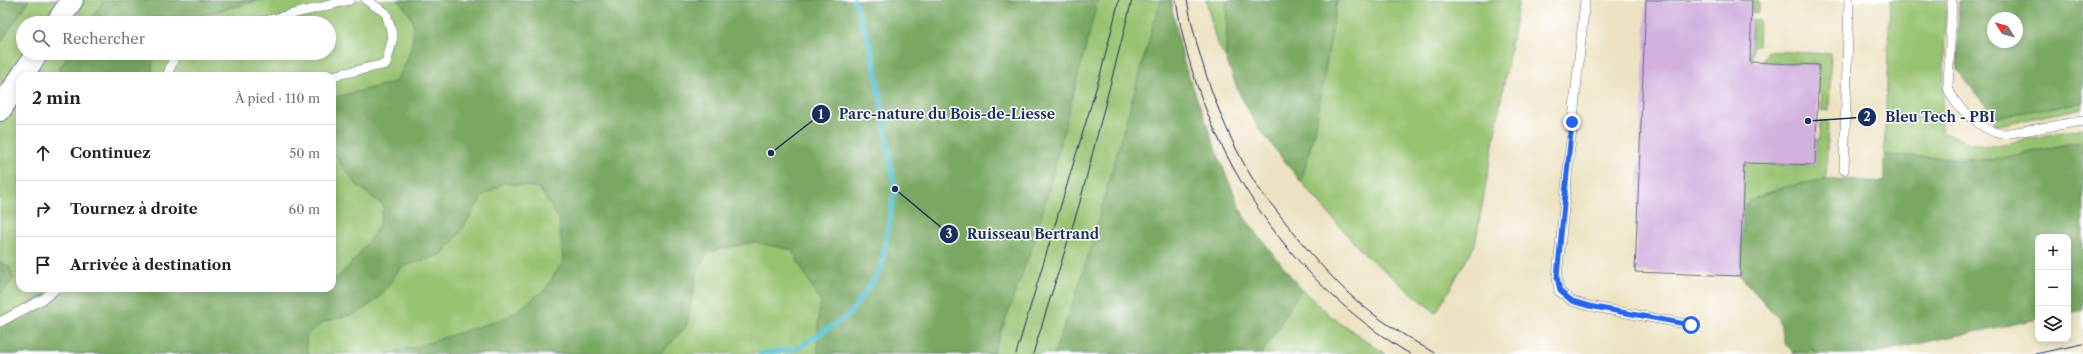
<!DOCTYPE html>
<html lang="fr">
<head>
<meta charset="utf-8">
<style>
  body { margin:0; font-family:"Libre Caslon Text",serif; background:#f6f6f6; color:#222 }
  .controls { position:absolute; right:12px; bottom:12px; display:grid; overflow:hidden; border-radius:8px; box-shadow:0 2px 10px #0003 }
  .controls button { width:36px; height:36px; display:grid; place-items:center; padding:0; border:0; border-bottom:1px solid #e0e0e0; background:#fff; color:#222; font:20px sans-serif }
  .compass { position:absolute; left:1987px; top:12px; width:36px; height:36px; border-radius:50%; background:#fff; box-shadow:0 2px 10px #0003; rotate:307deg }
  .stop { position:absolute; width:12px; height:12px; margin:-9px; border:3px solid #2563eb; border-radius:50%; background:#fff }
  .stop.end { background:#2563eb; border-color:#fff; box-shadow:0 1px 4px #0008 }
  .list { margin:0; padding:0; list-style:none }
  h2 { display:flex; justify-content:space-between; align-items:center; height:52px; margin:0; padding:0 16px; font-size:17px }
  h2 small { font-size:13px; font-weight:400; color:#767676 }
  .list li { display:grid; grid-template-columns:26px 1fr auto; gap:12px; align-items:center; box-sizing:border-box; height:56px; padding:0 16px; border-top:1px solid #e0e0e0 }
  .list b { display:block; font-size:15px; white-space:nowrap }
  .list em { font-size:13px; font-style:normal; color:#767676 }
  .icon { flex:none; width:22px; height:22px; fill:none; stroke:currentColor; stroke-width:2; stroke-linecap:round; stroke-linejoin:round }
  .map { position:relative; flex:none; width:2083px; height:354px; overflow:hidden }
  .search { position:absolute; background:#fff; box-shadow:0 2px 10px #0003; left:16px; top:16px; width:320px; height:44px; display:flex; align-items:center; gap:10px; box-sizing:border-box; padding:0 14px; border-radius:22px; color:#767676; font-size:15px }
  .panel { position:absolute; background:#fff; box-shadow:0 2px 10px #0003; left:16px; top:72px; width:320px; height:220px; border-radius:12px }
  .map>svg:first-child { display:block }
</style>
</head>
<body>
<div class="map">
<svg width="2083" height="354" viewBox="0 0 2083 354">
  <rect width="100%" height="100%" fill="#fff"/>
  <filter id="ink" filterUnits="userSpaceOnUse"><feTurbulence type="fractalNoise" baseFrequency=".025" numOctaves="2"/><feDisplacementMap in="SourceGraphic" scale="8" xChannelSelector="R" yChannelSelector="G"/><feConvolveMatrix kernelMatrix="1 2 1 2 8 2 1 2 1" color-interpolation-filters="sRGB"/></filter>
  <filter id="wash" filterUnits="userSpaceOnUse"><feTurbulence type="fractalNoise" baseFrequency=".012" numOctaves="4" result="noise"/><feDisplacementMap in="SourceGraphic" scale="16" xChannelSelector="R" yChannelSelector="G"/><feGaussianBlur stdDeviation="0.9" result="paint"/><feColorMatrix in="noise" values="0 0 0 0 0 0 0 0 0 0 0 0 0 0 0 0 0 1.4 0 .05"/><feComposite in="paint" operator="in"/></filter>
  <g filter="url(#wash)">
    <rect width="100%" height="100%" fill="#ece2c1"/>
    <g fill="#97c26f" stroke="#597866" fill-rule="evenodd">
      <path d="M0 0H1172L1173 35 1236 217 1298 294 1301 289 1332 317 1386 354H0ZM23 23H329V53H23ZM20 76H332V288H20Z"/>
      <polygon points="1206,0 1227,0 1226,59 1216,40"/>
      <polygon points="1337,0 1519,0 1475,245 1436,313 1363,253 1301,182 1315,131"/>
      <polygon points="1752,0 1759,0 1759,13 1752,12"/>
      <polygon points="1890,0 1946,0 1942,132 1970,143 1993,146 2083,128 2083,141 1992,160 1884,155"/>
      <polygon points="1752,20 1759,20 1758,46 1753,46 1752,94 1749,94"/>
      <polygon points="1768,51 1831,54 1829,111 1821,110 1822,94 1817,93 1818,65 1772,63 1762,95 1763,60"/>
      <polygon points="2083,102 2083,108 1994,126 1995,117"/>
      <path d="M1820 121H1828L1826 179C1799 185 1763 188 1742 208L1745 132 1769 133V164L1814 165 1816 140H1819Z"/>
      <polygon points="1816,350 1815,354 1793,354 1793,352"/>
    </g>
    <g fill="#79a862" stroke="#4a6c60" fill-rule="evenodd">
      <polygon points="0,0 29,0 0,43"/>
      <polygon points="104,0 261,0 170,23 89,23"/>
      <path d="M398 0H1098L1037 233 993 354H818V322L821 303 792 250 754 242 708 252 698 270 686 327 660 354H387L418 346 508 317 545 290 563 261 559 220 539 188 504 183 483 196 459 234 441 255 401 267 382 295 359 313 324 322 306 335 307 352 310 354H0V321L43 295 47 288H332V278H337L358 256 379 226 384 206 357 185 332 152V98L395 82C406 65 419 37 411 17 408 11 402 5 398 0Z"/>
      <polygon points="1162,0 1170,0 1184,63 1221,163 1244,217 1301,289 1262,354 1054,354 1082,276 1155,19"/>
      <polygon points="1227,0 1337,0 1315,131 1301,182 1257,126 1239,93 1226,59"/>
      <path d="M1959 0H2083V102L1995 117 1957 70ZM1993 18H2017V42H1993Z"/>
      <polygon points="70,53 154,53 151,76 61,76 59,69"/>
      <path d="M2083 141V310L2068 313V237H2038V319L1868 354H1815V350L1793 352 1785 344 1779 319 1740 276 1742 208C1760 191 1801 182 1825 180 1844 178 1865 181 1884 182V155L1992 160Z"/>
      <polygon points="0,262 10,267 13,279 4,291 0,293"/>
    </g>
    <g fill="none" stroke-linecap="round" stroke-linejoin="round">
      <polyline stroke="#51bdcc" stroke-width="5.5" points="761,354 796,349 848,316 881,270 895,189 873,55 854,0"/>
    </g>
    <g id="blocks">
      <polygon fill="#d2b1df" points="1646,0 1752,0 1750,62 1819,65 1815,165 1744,163 1740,276 1635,272"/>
    </g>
  </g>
  <g filter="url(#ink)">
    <use href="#blocks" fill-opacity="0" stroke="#646e81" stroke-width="1"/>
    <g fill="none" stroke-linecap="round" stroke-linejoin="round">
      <g stroke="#646e81" stroke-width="10">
        <g id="service">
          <polyline points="1585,0 1557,277 1559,291 1572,301 1589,306 1691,325"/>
          <path d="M1952 0 1948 86C1951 105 1986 133 2004 134L2083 121"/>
          <polyline points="256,23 350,0"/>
          <polyline points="167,76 176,53"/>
          <polyline points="332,76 386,64 393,37 386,13 366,0"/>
          <polyline points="1844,170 1849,0"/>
          <polyline points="0,322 43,299 57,288"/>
        </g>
      </g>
      <g stroke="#646e81" stroke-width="24">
        <g id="secondary">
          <polyline points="57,23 72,0"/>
          <polyline points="22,76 37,53"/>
          <polyline points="0,110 20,79"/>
        </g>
      </g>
      <use href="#service" stroke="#fff" stroke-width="9"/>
      <use href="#secondary" stroke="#fff" stroke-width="22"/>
      <g stroke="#1b2f5e" stroke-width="1">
        <path d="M1176 0C1198 144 1285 279 1410 354"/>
        <path d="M1187 0C1198 60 1222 129 1254 181 1260 191 1268 200 1276 210 1298 239 1322 268 1349 294 1375 318 1405 336 1436 354"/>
        <polyline points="1016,354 1101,72 1119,0"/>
        <polyline points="1033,354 1080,202 1132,0"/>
        <polyline points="2035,354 2083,344"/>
      </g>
    </g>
  </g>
  <g fill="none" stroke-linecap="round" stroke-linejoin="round" filter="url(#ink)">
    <polyline stroke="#2563eb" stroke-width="5" points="1572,122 1557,277 1560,291 1572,301 1589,306 1691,325"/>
  </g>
  <path fill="none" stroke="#1b2f5e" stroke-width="1.5" d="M771 153L821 114M1808 121L1867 117M895 189L949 234"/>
  <g fill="#1b2f5e" stroke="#fff" stroke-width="1.5">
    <circle cx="771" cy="153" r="4"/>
    <circle cx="1808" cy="121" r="4"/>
    <circle cx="895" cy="189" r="4"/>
    <circle cx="821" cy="114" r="10"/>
    <circle cx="1867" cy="117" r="10"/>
    <circle cx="949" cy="234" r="10"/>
  </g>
  <g font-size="12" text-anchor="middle" font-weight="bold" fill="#fff">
    <text x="821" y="119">1</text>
    <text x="1867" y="121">2</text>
    <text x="949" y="238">3</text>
  </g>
  <g font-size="14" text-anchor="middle" font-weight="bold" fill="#1b2f5e" stroke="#fff" stroke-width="3" stroke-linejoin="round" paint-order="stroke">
    <text x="947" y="119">Parc-nature du Bois-de-Liesse</text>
    <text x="1940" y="122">Bleu Tech - PBI</text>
    <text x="1033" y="239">Ruisseau Bertrand</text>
  </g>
</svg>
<div class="controls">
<button>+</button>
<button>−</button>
<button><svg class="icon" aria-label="layers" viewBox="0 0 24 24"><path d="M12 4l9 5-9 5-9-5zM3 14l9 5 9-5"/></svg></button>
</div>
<svg class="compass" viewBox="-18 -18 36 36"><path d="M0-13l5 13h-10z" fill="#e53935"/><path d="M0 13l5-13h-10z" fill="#767676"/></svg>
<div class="stop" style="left:1691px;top:325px"></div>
<div class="stop end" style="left:1572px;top:122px"></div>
<div class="search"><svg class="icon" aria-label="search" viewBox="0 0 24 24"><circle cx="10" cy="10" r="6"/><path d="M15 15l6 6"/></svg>Rechercher</div>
<section class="panel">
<h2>2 min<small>À pied · 110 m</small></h2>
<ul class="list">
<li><svg class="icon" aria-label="ahead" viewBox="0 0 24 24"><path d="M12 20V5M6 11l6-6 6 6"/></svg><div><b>Continuez</b></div><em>50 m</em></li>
<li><svg class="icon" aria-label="right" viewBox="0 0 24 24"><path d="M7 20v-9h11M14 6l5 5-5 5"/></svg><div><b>Tournez à droite</b></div><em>60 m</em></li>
<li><svg class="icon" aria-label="arrive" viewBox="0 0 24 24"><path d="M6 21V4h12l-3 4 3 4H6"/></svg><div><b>Arrivée à destination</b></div></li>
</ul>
</section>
</div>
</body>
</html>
